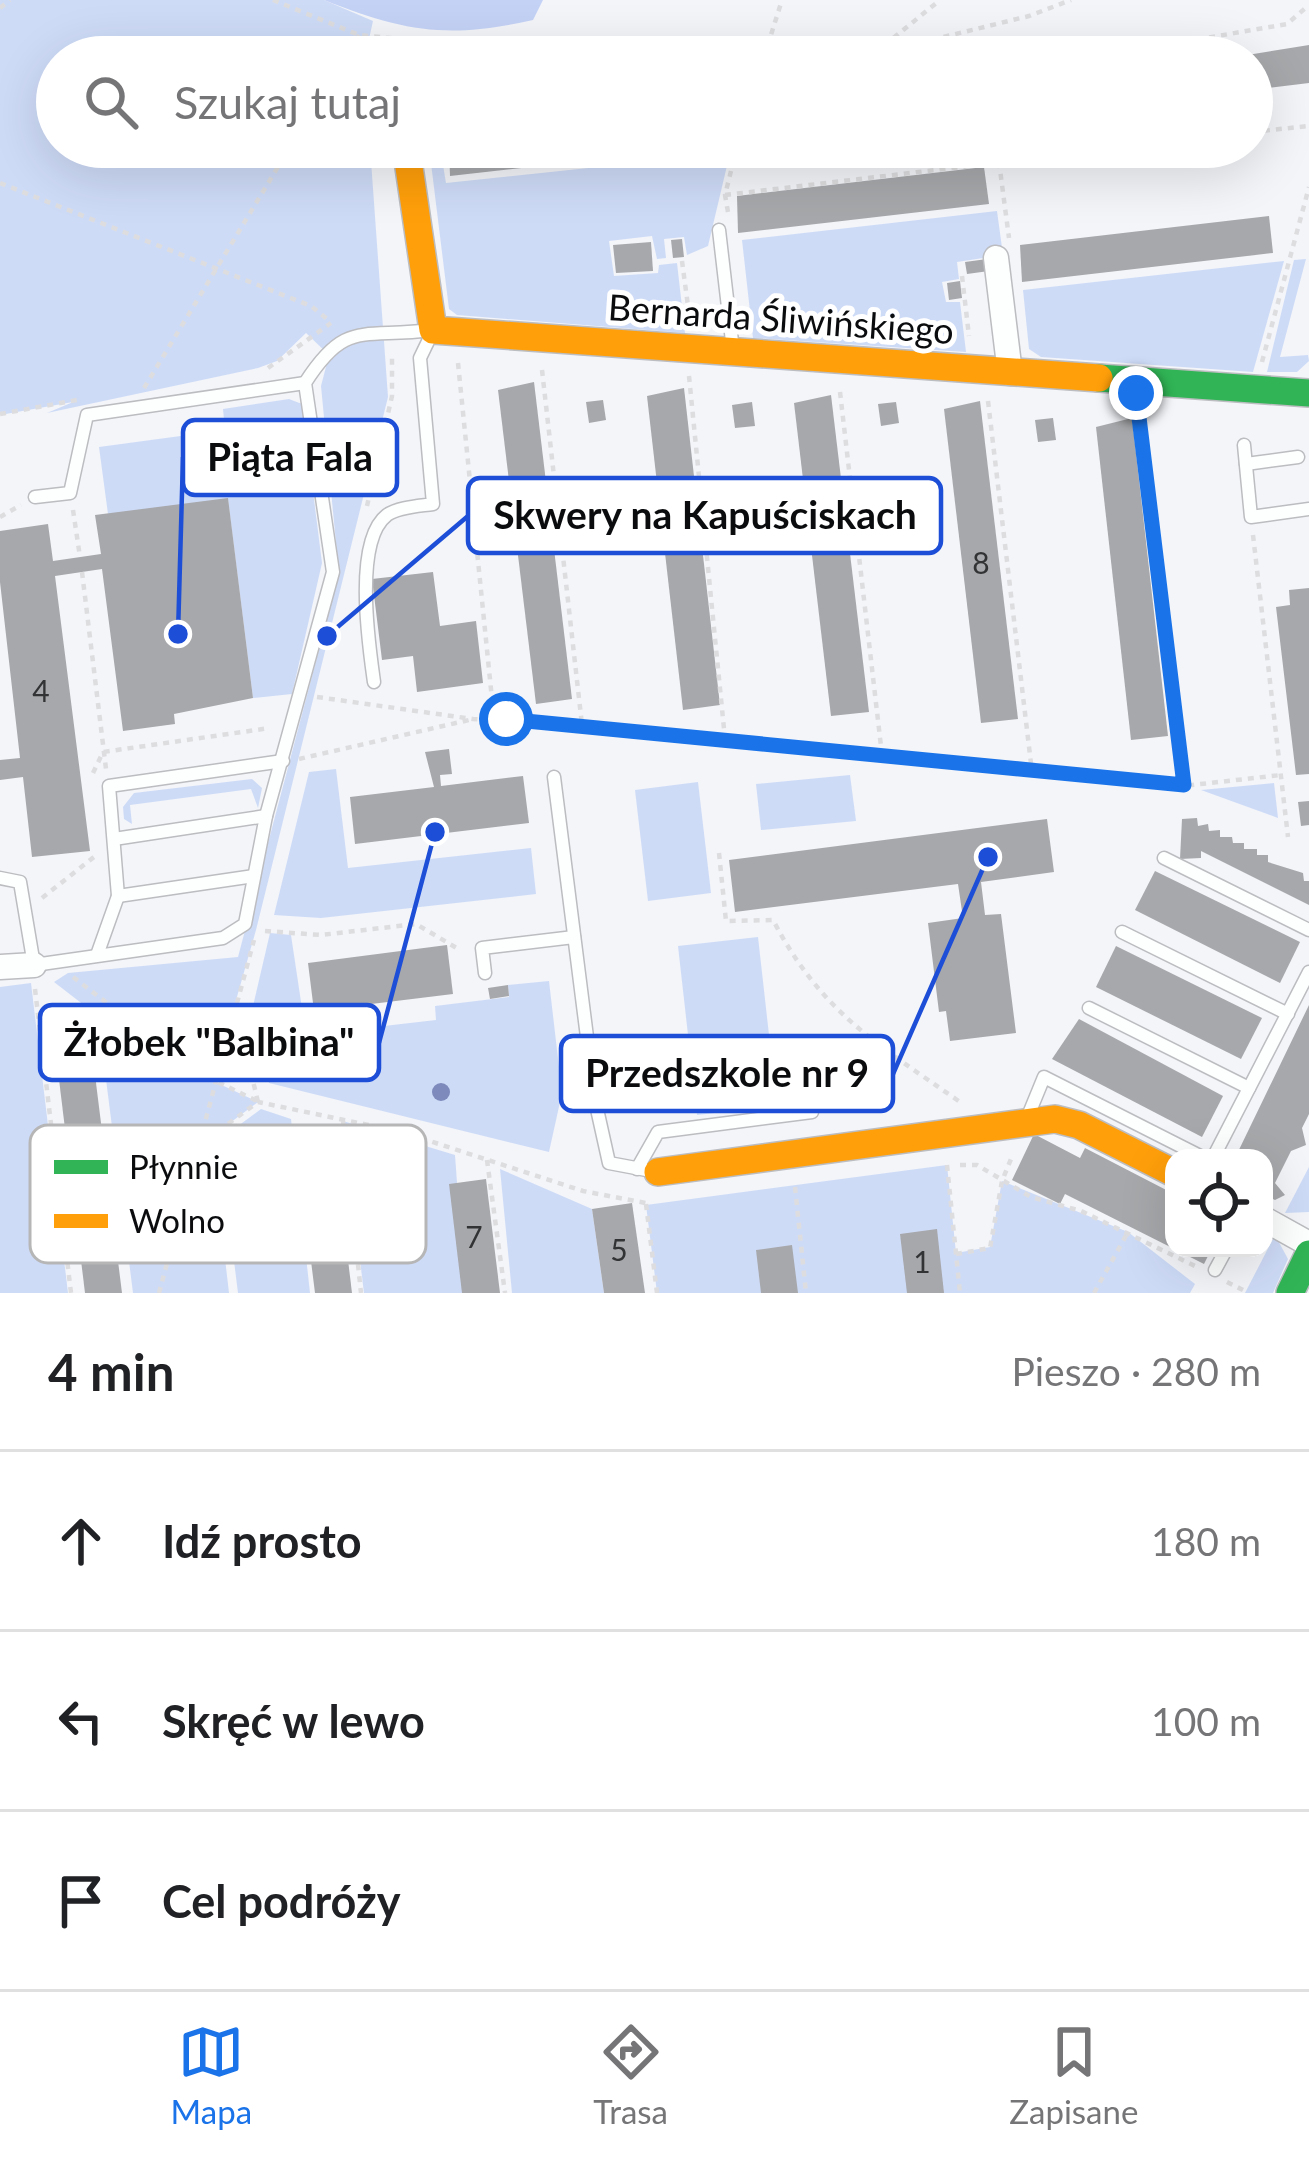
<!DOCTYPE html>
<html lang="pl">
<head>
<meta charset="utf-8">
<style>
  body { margin:0; font-family:Lato,sans-serif; background:#f6f6f6; color:#202124 }
  .controls { position:absolute; right:36px; bottom:36px; display:grid; overflow:hidden; border-radius:24px; box-shadow:0 12px 48px #0002 }
  .controls button { width:108px; height:108px; display:grid; place-items:center; padding:0; border:0; border-bottom:3px solid #e0e0e0; background:#fff; color:#202124; font:60px sans-serif }
  .stop { position:absolute; width:36px; height:36px; margin:-27px; border:9px solid #1a73e8; border-radius:50%; background:#fff }
  .stop.end { background:#1a73e8; border-color:#fff; box-shadow:0 3px 12px #0008 }
  .list { margin:0; padding:0; list-style:none }
  h2 { display:flex; justify-content:space-between; align-items:center; height:156px; margin:0; padding:0 48px; font-size:51px }
  h2 small { font-size:39px; font-weight:400; color:#757577 }
  .list li { display:grid; grid-template-columns:78px 1fr auto; gap:36px; align-items:center; box-sizing:border-box; height:180px; padding:0 48px; border-top:3px solid #e0e0e0 }
  .list b { display:block; font-size:45px; white-space:nowrap }
  .list em { font-size:39px; font-style:normal; color:#757577 }
  .icon { flex:none; width:66px; height:66px; fill:none; stroke:currentColor; stroke-width:2; stroke-linecap:round; stroke-linejoin:round }
  .map { position:relative; flex:none; width:1309px; height:1293px; overflow:hidden }
  .search { position:absolute; background:#fff; box-shadow:0 12px 48px #0002; left:36px; right:36px; top:36px; height:132px; display:flex; align-items:center; gap:30px; box-sizing:border-box; padding:0 42px; border-radius:66px; color:#757577; font-size:45px }
  .sheet { height:696px; background:#fff }
  nav { display:flex; justify-content:space-around; align-items:center; box-sizing:border-box; height:168px; border-top:3px solid #e0e0e0; background:#fff; font-size:33px; color:#757577 }
  nav a { display:grid; justify-items:center; gap:6px }
  nav .on { color:#1a73e8 }
  .map>svg:first-child { display:block }
</style>
</head>
<body>
<div class="map">
<svg width="1309" height="1293" viewBox="0 0 1309 1293">
  <rect width="100%" height="100%" fill="#f3f5f9"/>
  <g fill="#cedbf7">
    <polygon points="0,0 324,0 373,21 365,57 57,57 57,147 370,147 388,397 256,930 213,1081 258,1102 211,1137 229,1293 133,1293 98,1016 54,982 68,973 238,957 339,574 321,386 329,355 306,333 277,361 258,368 47,413 73,402 0,415"/>
    <polygon points="429,147 440,147 446,183 730,153 708,246 687,255 684,237 664,239 666,258 657,259 652,236 609,241 614,276 658,273 659,265 677,263 685,333 457,315 449,309"/>
    <polygon points="997,211 1003,255 957,262 959,279 942,282 946,302 960,302 966,352 753,338 742,240"/>
    <polygon points="1306,259 1280,357 1308,355 1309,361 1297,372 1267,372 1294,260"/>
    <polygon points="1284,261 1253,372 1041,357 1029,349 1023,290"/>
    <polygon points="289,399 302,404 322,563 292,694 253,698 228,499 108,514 99,447 225,430 223,409"/>
    <polygon points="336,769 348,868 531,848 536,894 321,918 274,915 309,772"/>
    <polygon points="850,775 856,821 761,830 756,784"/>
    <polygon points="252,779 262,788 258,808 251,789 130,805 132,824 124,819 123,807 134,793"/>
    <polygon points="698,782 711,893 648,901 635,790"/>
    <polygon points="1274,783 1278,818 1201,790"/>
    <polygon points="270,933 291,935 306,1035 436,1020 435,1006 509,997 508,985 549,981 562,1093 549,1152 269,1083 253,1006"/>
    <polygon points="758,937 777,1106 697,1115 678,946"/>
    <polygon points="31,983 68,1293 0,1293 0,987"/>
    <polygon points="261,1109 291,1119 310,1293 238,1293 219,1140"/>
    <polygon points="343,1121 455,1155 465,1293 364,1293"/>
    <polygon points="947,1165 956,1253 990,1247 1002,1181 1128,1232 1195,1284 1190,1293 657,1293 646,1205"/>
    <polygon points="1309,1167 1309,1212 1285,1213"/>
    <polygon points="500,1169 592,1209 604,1293 512,1293"/>
    <polygon points="1275,1235 1288,1259 1273,1293 1245,1293"/>
  </g>
  <path fill="#c4d2f6" d="M324 0H543L533 20C449 39 404 32 324 0Z"/>
  <g fill="#a7a8ab">
    <polygon points="1309,45 1309,83 1252,90 1252,57 1235,57"/>
    <polygon points="449,147 683,147 683,150 450,176"/>
    <polygon points="984,167 989,204 738,233 737,196"/>
    <polygon points="1269,216 1273,253 1022,282 1020,245"/>
    <polygon points="682,239 684,257 673,258 671,240"/>
    <polygon points="651,242 653,271 616,273 613,245"/>
    <polygon points="987,259 989,271 967,274 965,262"/>
    <polygon points="960,281 962,298 949,300 947,283"/>
    <polygon points="534,382 572,699 536,704 498,390"/>
    <polygon points="684,388 720,705 683,710 647,396"/>
    <polygon points="831,395 869,712 831,716 794,403"/>
    <polygon points="603,400 606,420 589,423 586,402"/>
    <polygon points="980,401 1018,719 981,723 944,409"/>
    <polygon points="752,402 755,426 735,428 732,405"/>
    <polygon points="896,402 899,423 881,426 878,404"/>
    <polygon points="1053,418 1056,440 1038,442 1035,420"/>
    <polygon points="1132,418 1168,736 1131,740 1096,427"/>
    <polygon points="228,498 253,698 174,714 175,724 123,731 102,569 55,576 90,851 32,857 23,777 0,780 0,760 20,758 0,582 0,531 48,524 53,561 101,554 95,515"/>
    <polygon points="433,572 440,626 476,621 483,683 417,692 413,656 382,660 372,579"/>
    <polygon points="1309,588 1309,774 1296,775 1276,607 1290,605 1289,590"/>
    <polygon points="449,749 452,774 440,775 441,786 523,776 529,823 355,844 350,797 434,787 425,752"/>
    <polygon points="1309,801 1309,825 1301,826 1298,802"/>
    <polygon points="1197,818 1198,826 1208,824 1209,831 1220,830 1220,837 1232,837 1233,843 1244,843 1244,849 1257,849 1257,855 1268,855 1268,862 1303,873 1304,881 1309,881 1309,905 1201,851 1201,858 1180,859 1182,819"/>
    <polygon points="1047,819 1054,872 981,882 985,915 1001,914 1016,1033 950,1041 946,1011 939,1012 928,923 963,918 958,884 735,912 729,860"/>
    <polygon points="1155,871 1300,942 1280,983 1135,910"/>
    <polygon points="447,945 453,994 314,1011 308,963"/>
    <polygon points="1116,946 1262,1018 1241,1059 1096,987"/>
    <polygon points="508,985 509,996 490,999 488,988"/>
    <polygon points="1309,1005 1309,1114 1302,1128 1306,1145 1291,1151 1275,1183 1285,1195 1275,1200 1264,1195 1264,1158 1235,1158"/>
    <polygon points="88,1018 122,1293 85,1293 52,1022"/>
    <polygon points="1079,1019 1223,1096 1202,1137 1052,1059"/>
    <polygon points="1034,1134 1080,1158 1085,1148 1174,1194 1174,1248 1212,1248 1204,1264 1065,1194 1060,1204 1012,1180"/>
    <polygon points="333,1136 352,1293 315,1293 296,1141"/>
    <polygon points="486,1179 500,1293 462,1293 449,1184"/>
    <polygon points="632,1203 645,1293 604,1293 592,1209"/>
    <polygon points="937,1229 944,1293 907,1293 900,1234"/>
    <polygon points="792,1245 798,1293 761,1293 756,1250"/>
  </g>
  <g fill="none" stroke-linecap="round" stroke-linejoin="round">
    <g stroke="#bcbdc0" stroke-width="15">
      <g id="lane">
        <polyline points="719,230 733,350"/>
        <polyline points="1244,445 1251,517 1309,509"/>
        <polyline points="1246,464 1298,457"/>
        <polyline points="35,497 70,493 87,415 305,383"/>
        <path d="M374 682C369 646 353 541 387 515 398 507 420 506 433 504L420 358 433 331"/>
        <polyline points="554,777 595,1100 609,1163 657,1172"/>
        <polyline points="114,839 266,816"/>
        <polyline points="1164,858 1309,930"/>
        <path d="M0 878 20 882 34 965 223 938 245 924 266 816 333 572 305 383C346 319 362 339 431 330"/>
        <polyline points="118,896 254,876"/>
        <polyline points="1122,932 1288,1014"/>
        <polyline points="97,955 118,896 109,786 283,761"/>
        <polyline points="485,973 482,948 574,937"/>
        <polyline points="1089,1008 1249,1088"/>
        <polyline points="1028,1116 1044,1077 1204,1158"/>
        <polyline points="1213,1158 1309,972"/>
        <polyline points="637,1169 658,1132 812,1112"/>
        <polyline points="1215,1270 1227,1248"/>
      </g>
    </g>
    <g stroke="#bcbdc0" stroke-width="27">
      <g id="street">
        <polyline points="996,258 1010,373"/>
        <polyline points="0,967 34,965"/>
        <polyline points="1264,1219 1309,1244"/>
      </g>
    </g>
    <g stroke="#bcbdc0" stroke-width="30">
      <g id="fast">
        <polyline points="1099,378 1309,393"/>
        <polyline points="1290,1293 1309,1254"/>
      </g>
    </g>
    <g stroke="#bcbdc0" stroke-width="30">
      <g id="slow">
        <polyline points="406,147 433,330 1099,378"/>
        <polyline points="658,1172 1055,1119 1079,1125 1174,1173"/>
      </g>
    </g>
    <g stroke="#dddddf" stroke-width="4.5" stroke-dasharray="6 6" stroke-linecap="butt">
      <polyline points="273,0 359,35 579,57"/>
      <polyline points="0,8 10,0"/>
      <polyline points="875,53 940,0"/>
      <polyline points="346,57 359,35"/>
      <polyline points="764,57 782,0"/>
      <polyline points="862,57 1029,16 1071,0"/>
      <polyline points="1128,57 1148,48 1287,24 1309,5"/>
      <polyline points="1252,132 1309,126"/>
      <polyline points="999,162 1009,238"/>
      <polyline points="0,183 311,306 331,322"/>
      <polyline points="725,195 1129,147"/>
      <polyline points="728,212 725,195 737,147"/>
      <polyline points="682,261 690,321"/>
      <polyline points="962,276 969,336"/>
      <polyline points="1262,362 1309,187"/>
      <polyline points="458,363 494,719"/>
      <polyline points="268,368 331,323"/>
      <polyline points="542,370 582,725"/>
      <polyline points="689,376 725,739"/>
      <polyline points="144,388 290,147"/>
      <polyline points="840,392 882,755"/>
      <polyline points="988,401 1032,772"/>
      <polyline points="1138,410 1183,786"/>
      <polyline points="0,414 77,400"/>
      <polyline points="367,506 392,396 392,353"/>
      <polyline points="73,510 80,557"/>
      <polyline points="0,517 21,505"/>
      <polyline points="1253,535 1288,837"/>
      <polyline points="82,572 106,769"/>
      <polyline points="317,697 473,719 659,732 1183,786 1281,775"/>
      <polyline points="299,759 469,720"/>
      <polyline points="93,773 103,752 270,728"/>
      <path d="M719 853 726 921 773 920C821 1012 877 1044 960 1102"/>
      <polyline points="42,898 94,857"/>
      <polyline points="265,931 321,935 416,924 460,950"/>
      <polyline points="73,977 197,1072 257,1101"/>
      <polyline points="35,989 71,1293"/>
      <polyline points="237,1014 258,1102"/>
      <polyline points="343,1121 361,1293"/>
      <polyline points="199,1145 258,1102 402,1132 583,1191 651,1204"/>
      <polyline points="487,1160 505,1293"/>
      <polyline points="947,1165 960,1293"/>
      <polyline points="960,1165 977,1165 1031,1197 1081,1211 1195,1266"/>
      <polyline points="795,1187 806,1293"/>
      <polyline points="646,1204 657,1293"/>
      <polyline points="956,1254 990,1248 1002,1181 1013,1154"/>
      <polyline points="1227,1282 1243,1290"/>
      <polyline points="159,1293 254,940"/>
      <polyline points="1094,1293 1128,1232"/>
    </g>
    <use href="#lane" stroke="#fdfefe" stroke-width="12"/>
    <use href="#street" stroke="#fdfefe" stroke-width="24"/>
    <use href="#fast" stroke="#30b455" stroke-width="27"/>
    <use href="#slow" stroke="#ff9f0a" stroke-width="27"/>
  </g>
  <circle fill="#7d8abb" cx="441" cy="1092" r="9"/>
  <g fill="none" stroke-linecap="round" stroke-linejoin="round">
    <polyline stroke="#1a73e8" stroke-width="15" points="506,719 1184,785 1136,393"/>
  </g>
  <g text-anchor="middle" stroke-width="10" stroke-linejoin="round" paint-order="stroke">
    <g font-size="30" fill="#323335">
      <text x="981" y="574">8</text>
      <text x="41" y="702">4</text>
      <text x="474" y="1248">7</text>
      <text x="619" y="1261">5</text>
      <text x="922" y="1273">1</text>
    </g>
    <g font-size="36" fill="#0b0c0e" stroke="#fff">
      <text transform="translate(781 319) rotate(4)" y="13">Bernarda Śliwińskiego</text>
    </g>
  </g>
  <rect x="30" y="1125" width="396" height="138" rx="18" fill="#fff" stroke="#b6b6b7" stroke-width="3"/>
  <rect x="54" y="1160" width="54" height="14" fill="#30b455"/>
  <rect x="54" y="1214" width="54" height="14" fill="#ff9f0a"/>
  <g font-size="33" fill="#0b0c0e">
    <text x="129" y="1179">Płynnie</text>
    <text x="129" y="1233">Wolno</text>
  </g>
  <path fill="none" stroke="#1d4ed8" stroke-width="4.5" d="M178 634L183 457M327 636L468 516M435 832L379 1043M988 857L893 1074"/>
  <g fill="#1d4ed8" stroke="#fff" stroke-width="4.5">
    <circle cx="178" cy="634" r="12"/>
    <circle cx="327" cy="636" r="12"/>
    <circle cx="435" cy="832" r="12"/>
    <circle cx="988" cy="857" r="12"/>
  </g>
  <g fill="#fff" stroke="#1d4ed8" stroke-width="4.5">
    <rect x="183" y="420" width="214" height="75" rx="12"/>
    <rect x="468" y="478" width="473" height="75" rx="12"/>
    <rect x="40" y="1005" width="339" height="75" rx="12"/>
    <rect x="561" y="1036" width="332" height="75" rx="12"/>
  </g>
  <g font-size="39" text-anchor="middle" font-weight="bold" fill="#0b0c0e">
    <text x="290" y="471">Piąta Fala</text>
    <text x="705" y="529">Skwery na Kapuściskach</text>
    <text x="209" y="1056">Żłobek "Balbina"</text>
    <text x="727" y="1087">Przedszkole nr 9</text>
  </g>
</svg>
<div class="controls">
<button><svg class="icon" aria-label="locate" viewBox="0 0 24 24"><circle cx="12" cy="12" r="6"/><path d="M12 2v4M12 18v4M2 12h4M18 12h4"/></svg></button>
</div>
<div class="stop" style="left:506px;top:719px"></div>
<div class="stop end" style="left:1136px;top:393px"></div>
<div class="search"><svg class="icon" aria-label="search" viewBox="0 0 24 24"><circle cx="10" cy="10" r="6"/><path d="M15 15l6 6"/></svg>Szukaj tutaj</div>
</div>
<section class="sheet">
<h2>4 min<small>Pieszo · 280 m</small></h2>
<ul class="list">
<li><svg class="icon" aria-label="ahead" viewBox="0 0 24 24"><path d="M12 20V5M6 11l6-6 6 6"/></svg><div><b>Idź prosto</b></div><em>180 m</em></li>
<li><svg class="icon" aria-label="left" viewBox="0 0 24 24"><path d="M17 20v-9H6M10 6l-5 5 5 5"/></svg><div><b>Skręć w lewo</b></div><em>100 m</em></li>
<li><svg class="icon" aria-label="arrive" viewBox="0 0 24 24"><path d="M6 21V4h12l-3 4 3 4H6"/></svg><div><b>Cel podróży</b></div></li>
</ul>
</section>
<nav>
<a class="on"><svg class="icon" aria-label="map" viewBox="0 0 24 24"><path d="M3 6l6-2 6 2 6-2v14l-6 2-6-2-6 2zM9 4v14M15 6v14"/></svg>Mapa</a>
<a><svg class="icon" aria-label="directions" viewBox="0 0 24 24"><path d="M12 3l9 9-9 9-9-9zM9 14v-3h6M13 9l2 2-2 2"/></svg>Trasa</a>
<a><svg class="icon" aria-label="saved" viewBox="0 0 24 24"><path d="M7 4h10v16l-5-4-5 4z"/></svg>Zapisane</a>
</nav>
</body>
</html>
